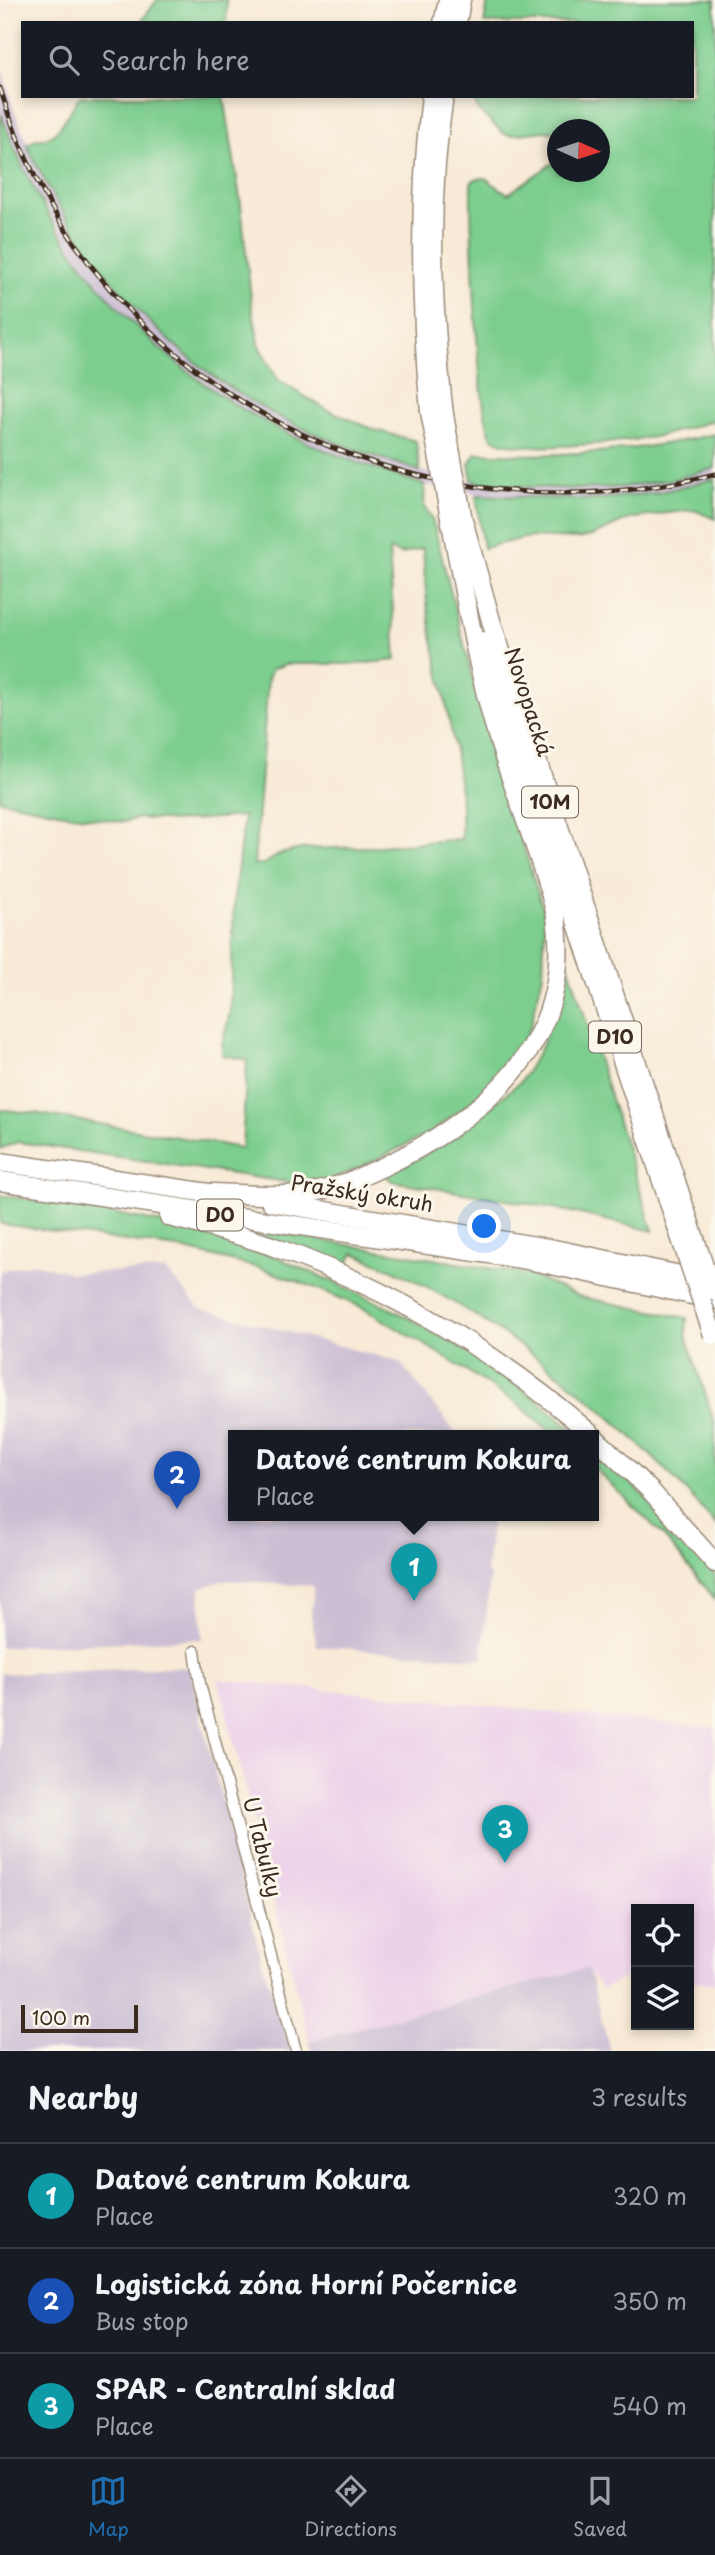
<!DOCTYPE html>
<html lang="en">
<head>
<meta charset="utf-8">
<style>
  body { margin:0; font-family:"Playpen Sans",sans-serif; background:#242831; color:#f1f3f6 }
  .controls { position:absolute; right:21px; bottom:21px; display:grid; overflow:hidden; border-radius:0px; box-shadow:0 4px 10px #0003 }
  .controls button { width:63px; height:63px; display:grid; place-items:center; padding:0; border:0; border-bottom:2px solid #363941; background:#171b24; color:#f1f3f6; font:35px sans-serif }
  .compass { position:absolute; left:547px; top:119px; width:63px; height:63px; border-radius:50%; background:#171b24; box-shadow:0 4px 10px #0003; rotate:93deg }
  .scale { position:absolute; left:21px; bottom:18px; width:117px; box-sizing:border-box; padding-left:7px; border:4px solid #3b2a1e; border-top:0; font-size:19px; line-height:24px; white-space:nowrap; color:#3b2a1e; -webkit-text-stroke:5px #fbf7ec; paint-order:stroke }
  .you { position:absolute; left:485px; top:1227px; width:24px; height:24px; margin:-18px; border:5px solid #fff; border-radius:50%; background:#1a73e8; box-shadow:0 0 0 10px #1a73e833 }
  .badge { display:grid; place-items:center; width:46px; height:46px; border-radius:50%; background:#1f6fb2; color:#fff; font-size:23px; font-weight:700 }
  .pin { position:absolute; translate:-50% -58px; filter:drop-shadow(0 2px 4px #0008) }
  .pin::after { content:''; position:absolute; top:37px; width:24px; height:21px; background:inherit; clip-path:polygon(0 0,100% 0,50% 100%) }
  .popup { position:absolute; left:228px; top:1430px; width:371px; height:91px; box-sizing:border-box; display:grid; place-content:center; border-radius:0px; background:#171b24; filter:drop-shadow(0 2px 5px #0005); font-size:23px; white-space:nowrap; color:#9ea1a6 }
  .popup b { font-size:26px; color:#f1f3f6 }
  .popup::after { content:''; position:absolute; left:50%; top:100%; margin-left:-14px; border:14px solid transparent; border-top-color:#171b24 }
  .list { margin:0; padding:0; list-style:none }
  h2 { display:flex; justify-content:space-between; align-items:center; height:91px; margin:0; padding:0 28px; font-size:30px }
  h2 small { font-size:23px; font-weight:400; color:#9ea1a6 }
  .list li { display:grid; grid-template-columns:46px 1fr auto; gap:21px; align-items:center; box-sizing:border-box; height:105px; padding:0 28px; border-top:2px solid #363941 }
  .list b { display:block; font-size:26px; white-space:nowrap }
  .list p { margin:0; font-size:23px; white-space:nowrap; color:#9ea1a6 }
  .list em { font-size:23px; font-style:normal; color:#9ea1a6 }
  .icon { flex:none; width:38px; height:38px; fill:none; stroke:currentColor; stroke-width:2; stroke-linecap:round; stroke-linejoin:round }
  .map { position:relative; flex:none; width:715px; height:2051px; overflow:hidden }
  .search { position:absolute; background:#171b24; box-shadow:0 4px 10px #0003; left:21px; right:21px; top:21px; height:77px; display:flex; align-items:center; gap:18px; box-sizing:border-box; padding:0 24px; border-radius:0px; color:#9ea1a6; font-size:26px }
  .sheet { height:406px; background:#171b24 }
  nav { display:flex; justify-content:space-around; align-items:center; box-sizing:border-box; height:98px; border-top:2px solid #363941; background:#171b24; font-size:19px; color:#9ea1a6 }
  nav a { display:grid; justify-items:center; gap:4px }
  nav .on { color:#1f6fb2 }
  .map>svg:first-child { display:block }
</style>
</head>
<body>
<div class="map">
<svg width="715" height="2051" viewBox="0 0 715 2051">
  <rect width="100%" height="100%" fill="#fbf7ec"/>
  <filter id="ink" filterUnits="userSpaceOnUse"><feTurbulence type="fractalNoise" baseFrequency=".0143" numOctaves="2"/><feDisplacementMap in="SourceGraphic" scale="14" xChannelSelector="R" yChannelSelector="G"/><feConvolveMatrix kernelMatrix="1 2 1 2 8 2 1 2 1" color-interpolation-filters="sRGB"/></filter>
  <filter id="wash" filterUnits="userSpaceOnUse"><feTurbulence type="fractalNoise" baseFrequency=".00686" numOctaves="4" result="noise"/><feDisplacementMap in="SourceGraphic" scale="28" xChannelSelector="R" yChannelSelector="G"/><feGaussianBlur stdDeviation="1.57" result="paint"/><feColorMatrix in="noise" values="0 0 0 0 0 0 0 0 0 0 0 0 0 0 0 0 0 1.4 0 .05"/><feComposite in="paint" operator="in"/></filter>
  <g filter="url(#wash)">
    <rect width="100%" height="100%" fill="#f8ead6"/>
    <polygon fill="#edd1e9" points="218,1679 715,1728 715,1984 689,1981 689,1909 636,1909 636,1977 630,1976 601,1989 587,1969 309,2041"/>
    <g fill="#ccbfd4">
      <polygon points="0,64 14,110 42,178 90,255 126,299 174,344 233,389 269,411 357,450 428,473 457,479 515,486 605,487 715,468 715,480 647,494 606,499 546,499 487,495 425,485 381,471 326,450 263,421 227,399 166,353 118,307 81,262 31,184 2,117 0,130"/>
      <polygon points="34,1263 71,1273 166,1270 199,1308 400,1362 457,1435 234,1435 234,1515 492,1515 486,1574 490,1575 482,1659 317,1646 311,1615 314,1586 225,1580 200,1588 202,1639 0,1647 0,1271"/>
      <polygon points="183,1667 190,1670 262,1962 291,2051 0,2051 0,1674"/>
      <polygon points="588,1968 610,2051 312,2051 309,2041"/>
    </g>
    <g fill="#7bcd8e" stroke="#5b7c56" stroke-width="2" fill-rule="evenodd">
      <polygon points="157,0 227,0 226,23 140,23"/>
      <path d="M488 0H715V420C696 426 678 431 659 436 633 441 507 456 492 437 477 419 470 217 471 183L475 179 485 178 508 194 557 160 558 172H600V130H558L557 133 545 131 510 135 503 133 479 111 472 96H692V23H484Z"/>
      <path d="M80 96H224L241 205 252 308 260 348 278 380 326 409 375 430 416 441 420 471C380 458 339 445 300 427 176 369 84 268 27 145L36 139C58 142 68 111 80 96Z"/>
      <path d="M1 114C10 138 19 161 31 183 86 292 184 386 295 437 337 457 381 471 425 485L424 507 432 518 479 703 545 916 543 974 530 1028 508 1067 471 1102 430 1133 357 1169 313 1186 18 1142 0 1149V1110H3L35 1113 242 1148 247 1060 222 1055V1045L230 1012 234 898 244 816 176 821 137 818 124 822 72 815 0 800ZM423 548C424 566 425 585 427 603 437 682 465 758 461 839L369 847 301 849 280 854 264 864H254L268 678 272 669 286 664H356L396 660 389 550 402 554Z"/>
      <path d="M715 434V468L674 479 623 487 580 489 489 485 472 480 469 464 476 453C557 458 636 452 715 434Z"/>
      <polygon points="715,479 715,519 694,510 667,513 629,519 592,536 578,539 529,537 483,548 476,495 592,500 656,493"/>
      <polygon points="564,951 653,1231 554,1208 392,1181 385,1175 413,1161 459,1134 521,1081 543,1044"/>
      <path d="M0 1195C79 1207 157 1219 234 1241 259 1248 284 1261 308 1271 409 1313 496 1362 579 1435H555L515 1402 427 1346 359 1306 316 1288 260 1268 177 1248 0 1224Z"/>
      <path d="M234 1226 530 1275 581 1297 687 1318 686 1335 715 1424V1525C692 1495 665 1469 638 1443 574 1382 504 1330 427 1287 404 1274 378 1264 354 1253L345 1267Z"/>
      <polygon points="594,1448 618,1469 700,1554 715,1575 715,1599 661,1533 594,1468"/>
    </g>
  </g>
  <g filter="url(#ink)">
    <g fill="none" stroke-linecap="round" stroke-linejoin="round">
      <g stroke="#9a8a7a" stroke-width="13">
        <polyline id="street" points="195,1651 200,1684 296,2051"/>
      </g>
      <g stroke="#9a8a7a" stroke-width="21">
        <g id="highway">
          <polyline points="443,23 448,0"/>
          <polyline points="457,23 461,0"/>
          <path d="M430 412C420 306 418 202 431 96"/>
          <path d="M444 415C432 309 427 202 444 96"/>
          <polyline points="463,520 492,624 695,1239"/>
          <polyline points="484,641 680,1236"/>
          <polyline points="0,1162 222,1195"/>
          <polyline points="0,1181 528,1260 715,1300"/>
          <path d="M214 1193C247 1194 282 1198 314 1192 354 1184 414 1153 448 1130 524 1078 570 1012 556 916 552 895 544 875 538 855 524 815 509 775 497 735 476 664 464 590 450 518"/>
          <polyline points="271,1202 554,1249 705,1280"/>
          <path d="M169 1217C206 1226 242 1235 277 1248 392 1290 500 1354 592 1435"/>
          <polyline points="594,1437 650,1490 715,1563"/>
        </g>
      </g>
      <use href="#street" stroke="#fff" stroke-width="10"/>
      <use href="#highway" stroke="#fff" stroke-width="18"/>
      <g stroke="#3b2a1e" stroke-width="5">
        <path id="rail" d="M0 88C90 389 416 551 715 474"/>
      </g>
      <use href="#rail" stroke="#fbf7ec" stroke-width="2.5" stroke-dasharray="8" stroke-linecap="butt"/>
      <g stroke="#9a8a7a" stroke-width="21" stroke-linecap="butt">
        <g id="highway-bridge">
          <polyline points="430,412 450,518"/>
          <polyline points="444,415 463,520"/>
          <polyline points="680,1236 713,1335"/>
          <polyline points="695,1239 712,1290"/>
        </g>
      </g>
      <use href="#highway-bridge" stroke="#fff" stroke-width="18"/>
    </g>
  </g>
  <g text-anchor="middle" stroke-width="6" stroke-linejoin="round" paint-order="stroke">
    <g fill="#fbf7ec" stroke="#75685c" stroke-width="2">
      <rect x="522" y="786.5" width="56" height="31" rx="5"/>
      <rect x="589" y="1021.5" width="52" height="31" rx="5"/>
      <rect x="197" y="1199.5" width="46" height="31" rx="5"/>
    </g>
    <g font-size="19" font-weight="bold" fill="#3b2a1e">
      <text x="550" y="809">10M</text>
      <text x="615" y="1044">D10</text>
      <text x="220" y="1222">D0</text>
    </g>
    <g font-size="21" fill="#3b2a1e" stroke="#fbf7ec">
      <text transform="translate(528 702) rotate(72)" y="7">Novopacká</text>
      <text transform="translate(362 1194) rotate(9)" y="7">Pražský okruh</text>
      <text transform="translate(262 1847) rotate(76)" y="7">U Tabulky</text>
    </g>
  </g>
</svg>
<div class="controls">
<button><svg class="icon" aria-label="locate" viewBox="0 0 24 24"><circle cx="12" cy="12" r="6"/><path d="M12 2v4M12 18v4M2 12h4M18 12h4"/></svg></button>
<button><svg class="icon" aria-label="layers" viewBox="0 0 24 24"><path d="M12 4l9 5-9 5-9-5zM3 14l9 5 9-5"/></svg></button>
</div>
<svg class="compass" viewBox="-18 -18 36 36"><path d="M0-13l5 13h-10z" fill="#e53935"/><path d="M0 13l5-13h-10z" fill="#9ea1a6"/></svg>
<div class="scale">100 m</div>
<div class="you"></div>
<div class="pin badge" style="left:414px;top:1601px;background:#0f9aa8">1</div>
<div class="popup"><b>Datové centrum Kokura</b>Place</div>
<div class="pin badge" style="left:177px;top:1509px;background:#1a4fb4">2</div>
<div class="pin badge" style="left:505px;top:1863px;background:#0f9aa8">3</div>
<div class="search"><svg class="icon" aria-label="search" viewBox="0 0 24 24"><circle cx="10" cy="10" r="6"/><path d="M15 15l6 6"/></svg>Search here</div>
</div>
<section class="sheet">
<h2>Nearby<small>3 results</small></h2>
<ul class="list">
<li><span class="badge" style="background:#0f9aa8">1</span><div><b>Datové centrum Kokura</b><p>Place</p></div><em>320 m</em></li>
<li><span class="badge" style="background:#1a4fb4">2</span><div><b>Logistická zóna Horní Počernice</b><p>Bus stop</p></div><em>350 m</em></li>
<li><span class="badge" style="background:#0f9aa8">3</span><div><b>SPAR - Centralní sklad</b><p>Place</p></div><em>540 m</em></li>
</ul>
</section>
<nav>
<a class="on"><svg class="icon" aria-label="map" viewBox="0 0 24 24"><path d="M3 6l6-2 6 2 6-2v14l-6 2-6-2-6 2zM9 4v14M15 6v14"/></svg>Map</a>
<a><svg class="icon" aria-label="directions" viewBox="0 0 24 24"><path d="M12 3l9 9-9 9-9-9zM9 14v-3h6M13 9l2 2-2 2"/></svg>Directions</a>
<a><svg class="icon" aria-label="saved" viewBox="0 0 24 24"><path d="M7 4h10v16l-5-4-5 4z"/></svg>Saved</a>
</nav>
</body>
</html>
